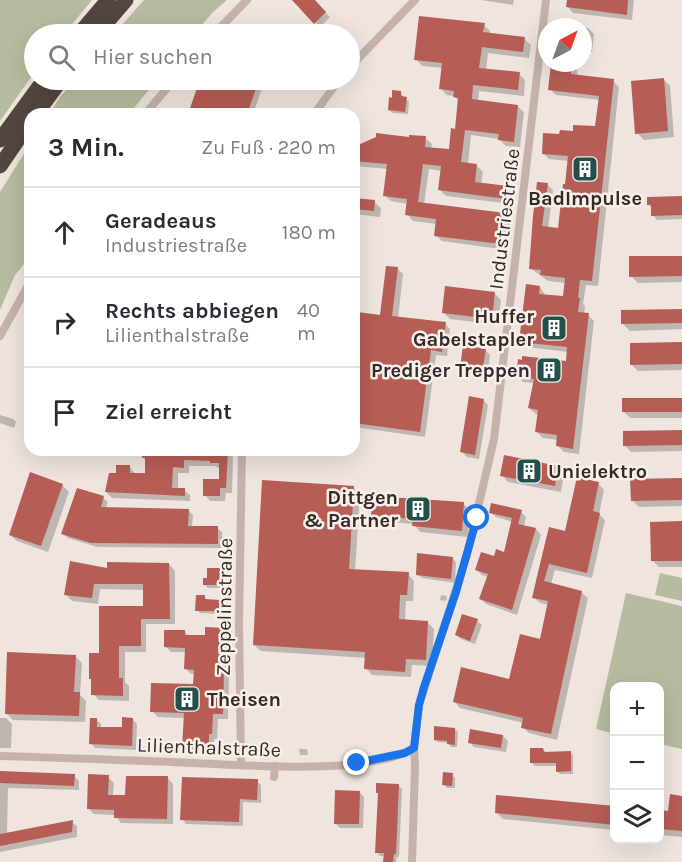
<!DOCTYPE html>
<html lang="de">
<head>
<meta charset="utf-8">
<style>
  body { margin:0; font-family:Karla,sans-serif; background:#f7f7f7; color:#2b2b33 }
  .controls { position:absolute; right:18px; bottom:18px; display:grid; overflow:hidden; border-radius:12px; box-shadow:0 6px 24px #0002 }
  .controls button { width:54px; height:54px; display:grid; place-items:center; padding:0; border:0; border-bottom:2px solid #e1e1e2; background:#fff; color:#2b2b33; font:30px sans-serif }
  .compass { position:absolute; left:538px; top:18px; width:54px; height:54px; border-radius:50%; background:#fff; box-shadow:0 6px 24px #0002; rotate:41deg }
  .stop { position:absolute; width:18px; height:18px; margin:-14px; border:4px solid #1a73e8; border-radius:50%; background:#fff }
  .stop.end { background:#1a73e8; border-color:#fff; box-shadow:0 2px 6px #0008 }
  .list { margin:0; padding:0; list-style:none }
  h2 { display:flex; justify-content:space-between; align-items:center; height:78px; margin:0; padding:0 24px; font-size:26px }
  h2 small { font-size:20px; font-weight:400; color:#7c7c81 }
  .list li { display:grid; grid-template-columns:39px 1fr auto; gap:18px; align-items:center; box-sizing:border-box; height:90px; padding:0 24px; border-top:2px solid #e1e1e2 }
  .list b { display:block; font-size:22px; white-space:nowrap }
  .list p { margin:0; font-size:20px; white-space:nowrap; color:#7c7c81 }
  .list em { font-size:20px; font-style:normal; color:#7c7c81 }
  .icon { flex:none; width:33px; height:33px; fill:none; stroke:currentColor; stroke-width:2; stroke-linecap:round; stroke-linejoin:round }
  .map { position:relative; flex:none; width:682px; height:862px; overflow:hidden }
  .search { position:absolute; background:#fff; box-shadow:0 6px 24px #0002; left:24px; top:24px; width:336px; height:66px; display:flex; align-items:center; gap:15px; box-sizing:border-box; padding:0 21px; border-radius:33px; color:#7c7c81; font-size:22px }
  .panel { position:absolute; background:#fff; box-shadow:0 6px 24px #0002; left:24px; top:108px; width:336px; height:348px; border-radius:18px }
  .map>svg:first-child { display:block }
</style>
</head>
<body>
<div class="map">
<svg width="682" height="862" viewBox="0 0 682 862">
  <rect width="100%" height="100%" fill="#efe4de"/>
  <g fill="#b7bca0">
    <polygon points="0,0 92,0 64,34 34,34 34,73 0,121"/>
    <polygon points="144,0 227,0 213,12 194,34 114,34"/>
    <polygon points="75,80 157,80 129,114 49,114 60,97"/>
    <polygon points="30,144 30,257 15,275 0,310 0,192"/>
    <polygon points="660,573 682,578 682,601 655,595"/>
    <polygon points="626,593 682,606 682,749 660,744 660,686 614,686 614,734 596,729"/>
  </g>
  <g fill="#0003">
    <polygon points="294,0 313,0 330,17 320,27"/>
    <polygon points="481,0 514,0 513,5"/>
    <polygon points="568,0 634,0 632,20 573,13 568,7"/>
    <polygon points="557,24 580,27 557,27"/>
    <polygon points="484,25 490,31 490,35 524,39 531,45 529,58 488,53 486,70 519,74 525,80 524,96 479,91 478,102 517,106 524,112 520,147 506,146 499,139 471,135 468,164 476,165 483,172 481,184 507,187 513,194 512,204 446,196 440,190 442,171 429,169 424,204 505,215 511,221 507,250 442,241 435,235 437,224 413,221 407,214 408,204 391,201 384,195 388,169 354,166 354,152 410,139 425,138 432,144 431,149 450,151 456,130 459,101 454,96 447,95 441,89 443,68 422,66 416,59"/>
    <polygon points="583,27 588,28 594,34 592,52 583,51"/>
    <polygon points="553,63 578,63 577,76 613,81 619,87 598,286 586,285 583,304 585,306 584,314 588,315 594,321 579,454 564,452 558,446 558,440 543,438 537,432 539,415 536,414 529,408 534,383 523,382 517,376 567,363 568,352 527,347 521,341 540,287 546,296 564,298 566,283 548,281 530,268 547,184 553,190 548,229 559,230 569,161 549,159 543,153 561,136 596,128 600,100 556,95 550,89"/>
    <polygon points="663,79 670,86 674,137 644,140 637,133"/>
    <polygon points="205,80 265,80 253,114 190,114"/>
    <polygon points="281,80 302,80 299,89 286,84"/>
    <polygon points="401,92 403,98 409,101 408,114 392,113 389,110"/>
    <polygon points="354,196 354,200 374,202 381,208 380,217 354,214"/>
    <polygon points="682,198 682,219 657,220 653,215 652,208 649,205"/>
    <polygon points="682,257 682,282 638,283 631,276"/>
    <polygon points="397,268 403,274 398,318 445,324 450,329 447,356 436,355 425,437 354,427 354,354 382,316"/>
    <polygon points="494,293 501,300 498,325 450,319 443,312"/>
    <polygon points="682,310 682,329 630,331 623,324"/>
    <polygon points="682,344 682,370 638,371 631,364"/>
    <polygon points="485,350 490,355 487,377 466,373 461,369"/>
    <polygon points="682,399 682,418 630,418 623,411"/>
    <polygon points="483,400 488,405 479,459 467,457 462,452"/>
    <polygon points="0,415 13,419 16,422 14,428 0,423"/>
    <polygon points="682,432 682,451 631,452 624,445"/>
    <polygon points="143,450 226,450 233,457 232,493 226,493 225,501 210,501 205,495 221,480 221,469 215,466 189,466 189,473 178,473 178,490 184,490 190,495 190,501 112,498 106,492 117,475 130,467 136,475 146,475 146,461 143,457"/>
    <polygon points="558,467 564,474 561,492 508,482 502,475"/>
    <polygon points="682,480 682,506 639,507 632,500"/>
    <polygon points="598,483 604,490 599,514 605,520 592,578 555,570 551,584 581,592 588,598 557,740 529,733 523,727 524,723 460,708 454,701 511,681 541,641 549,605 540,603 534,597 550,529 567,533"/>
    <polygon points="62,485 69,492 48,552 17,541 10,535"/>
    <polygon points="353,487 360,494 355,571 408,574 414,581 413,601 406,601 405,621 427,622 434,629 432,666 412,665 411,677 372,675 366,668 366,658 261,651 254,645"/>
    <polygon points="103,498 108,502 106,508 188,510 193,515 192,527 217,528 222,532 222,548 97,547 68,538 63,534"/>
    <polygon points="464,504 470,511 468,537 420,532 414,524 380,521 373,515"/>
    <polygon points="490,512 521,512 526,517 524,526 536,529 541,535 517,615 486,604 481,599 488,577 482,575 477,570 495,558 505,554 513,522 496,517"/>
    <polygon points="682,523 682,567 659,567 652,560"/>
    <polygon points="452,558 456,562 455,583 422,578 417,574"/>
    <polygon points="169,564 175,571 175,624 146,624 146,652 125,652 125,682 129,686 129,701 99,700 93,694 100,654 145,608 145,590 100,589 98,604 72,601 66,595 109,570"/>
    <polygon points="219,570 222,573 222,588 208,588 205,585"/>
    <polygon points="441,595 447,596 446,601 440,600"/>
    <polygon points="204,597 208,601 220,601 223,604 222,614 200,613 197,610"/>
    <polygon points="477,621 482,625 475,644 461,639 456,635"/>
    <polygon points="224,629 230,635 228,719 218,719 217,739 214,739 214,751 205,753 205,754 189,753 184,748 185,718 158,717 152,711 195,686 195,674 191,674 186,669 186,652 171,652 166,647 185,632 189,636 206,637"/>
    <polygon points="75,656 82,663 80,695 86,701 85,722 13,720 6,713"/>
    <polygon points="0,718 6,718 12,724 11,748 0,748"/>
    <polygon points="132,719 137,724 136,750 95,748 91,744 97,720 101,724 101,728 123,729"/>
    <polygon points="455,729 458,732 457,747 451,747 448,743 438,742 435,740"/>
    <polygon points="503,736 508,741 506,752 474,747 469,742"/>
    <polygon points="299,749 307,749 308,755 300,755"/>
    <polygon points="543,749 546,752 570,752 573,755 573,774 560,774 557,771 557,766 535,766 532,763"/>
    <polygon points="0,773 74,776 79,781 79,790 8,788 7,835 72,822 77,826 77,837 0,852"/>
    <polygon points="452,775 455,778 455,788 447,788 444,785"/>
    <polygon points="108,777 114,783 113,796 127,797 168,778 173,784 173,824 121,823 115,815 94,814 88,808"/>
    <polygon points="257,781 261,785 261,803 243,802 243,826 186,824 182,819"/>
    <polygon points="399,786 402,789 399,857 397,857 396,862 385,862 385,856 380,856 377,852 380,795 377,793"/>
    <polygon points="359,792 364,797 363,828 340,828 335,823"/>
    <polygon points="682,797 682,837 660,835 660,812 669,813"/>
    <polygon points="614,807 614,830 503,819 496,812"/>
  </g>
  <g fill="#b65d55">
    <polygon points="292,0 315,0 326,12 314,24"/>
    <polygon points="567,0 628,0 627,15 566,7"/>
    <polygon points="419,16 485,23 483,32 525,37 523,52 482,47 479,68 520,72 518,90 473,85 472,99 518,105 514,142 498,140 499,134 465,130 461,162 477,164 475,182 508,186 506,199 438,190 441,166 423,164 418,202 505,213 501,244 434,236 436,219 405,215 407,199 383,196 387,164 354,161 354,149 358,145 376,137 376,133 409,137 409,135 426,136 425,147 449,149 451,128 455,129 458,98 453,97 454,91 439,89 442,63 414,60"/>
    <polygon points="551,63 572,63 571,74 614,79 592,281 580,280 578,298 580,298 578,312 589,313 573,449 556,446 557,435 535,432 538,410 528,408 534,379 516,377 518,359 522,360 522,356 566,361 567,347 519,342 526,284 540,286 539,294 563,296 565,278 540,275 541,270 529,269 533,216 537,182 548,183 542,226 558,228 563,184 565,184 568,156 542,154 543,133 559,134 560,130 573,131 573,125 595,126 599,96 548,90"/>
    <polygon points="664,78 668,131 635,134 631,81"/>
    <polygon points="204,80 259,80 247,114 188,114 197,88 200,90"/>
    <polygon points="392,90 401,91 401,96 407,97 405,112 388,110 389,97 392,98"/>
    <polygon points="682,196 682,215 651,216 651,205 647,205 647,197"/>
    <polygon points="354,198 375,200 374,211 354,209"/>
    <polygon points="629,256 682,256 682,276 629,277"/>
    <polygon points="386,266 398,267 392,316 446,322 442,352 431,350 420,432 354,423 354,347 358,312 380,315"/>
    <polygon points="445,286 495,292 492,319 442,313"/>
    <polygon points="682,309 682,323 621,324 621,310"/>
    <polygon points="682,342 682,364 630,365 630,343"/>
    <polygon points="463,345 486,349 482,373 460,369"/>
    <polygon points="469,396 484,399 475,455 460,452"/>
    <rect x="622" y="398" width="60" height="14"/>
    <polygon points="682,430 682,445 623,446 623,431"/>
    <polygon points="142,450 228,450 226,488 220,488 220,496 203,496 203,479 219,479 219,463 210,463 210,461 184,460 184,468 173,467 172,488 185,488 185,496 105,492 109,473 116,473 116,465 130,465 130,473 145,473 145,458 142,458"/>
    <polygon points="504,455 558,466 555,486 500,476"/>
    <polygon points="30,472 63,484 41,546 9,535"/>
    <polygon points="577,477 599,482 593,511 600,513 587,573 549,564 544,581 582,591 551,734 521,728 523,718 453,702 461,667 509,679 520,634 540,639 548,601 532,598 539,568 549,527 565,531"/>
    <polygon points="682,478 682,500 631,501 630,479"/>
    <polygon points="262,480 354,486 349,569 409,572 407,595 400,595 399,619 428,621 426,660 406,659 405,672 364,669 365,652 253,645"/>
    <polygon points="77,488 104,496 101,507 189,509 188,526 218,526 218,544 91,543 61,534"/>
    <polygon points="373,496 464,502 462,531 412,526 413,519 371,515"/>
    <polygon points="491,503 522,510 518,524 536,528 512,610 479,599 488,574 475,570 481,552 494,556 496,549 504,552 512,518 489,513"/>
    <polygon points="682,521 682,561 651,561 650,522"/>
    <polygon points="417,553 453,557 451,579 416,575"/>
    <polygon points="70,561 107,568 107,562 169,563 170,619 141,619 141,646 119,646 119,678 123,678 123,696 91,695 91,679 89,679 89,653 99,653 99,606 143,606 143,584 94,584 92,598 64,595"/>
    <polygon points="207,568 220,568 220,585 203,585 203,578 207,578"/>
    <polygon points="196,595 205,595 205,599 220,600 220,611 195,611"/>
    <polygon points="462,614 478,619 470,641 455,635"/>
    <polygon points="205,627 225,628 223,714 213,714 212,734 209,734 209,745 200,747 200,749 182,748 184,713 150,712 151,683 193,684 194,670 184,669 185,648 164,647 164,630 185,630 185,635 205,635"/>
    <polygon points="7,652 76,655 74,692 80,692 79,716 5,714"/>
    <polygon points="122,717 133,718 132,746 89,744 90,718 97,718 97,727 122,727"/>
    <polygon points="434,726 455,728 455,745 447,744 447,741 434,740"/>
    <polygon points="470,729 503,735 501,748 468,743"/>
    <polygon points="530,748 543,748 544,752 571,751 571,771 556,772 556,763 530,763"/>
    <polygon points="0,771 75,774 74,786 0,783"/>
    <polygon points="443,772 453,773 452,786 442,785"/>
    <polygon points="88,774 109,775 108,795 125,795 126,776 168,776 167,819 114,818 114,810 87,809"/>
    <polygon points="182,777 258,779 257,800 240,799 239,822 180,820"/>
    <polygon points="376,783 399,784 396,854 394,854 393,862 383,862 384,853 375,853 378,793 376,793"/>
    <polygon points="335,790 360,791 359,824 334,824"/>
    <polygon points="670,794 682,796 682,831 660,829 660,810 668,811"/>
    <polygon points="496,795 615,806 615,825 495,813"/>
    <polygon points="73,820 72,832 0,846 0,834"/>
  </g>
  <g fill="none" stroke-linecap="round" stroke-linejoin="round">
    <g stroke="#c5b3ab" stroke-width="8">
      <polyline points="214,34 247,0"/>
      <polyline points="350,67 415,0"/>
      <polyline points="145,114 174,80"/>
      <polyline points="314,114 339,80"/>
      <polyline points="0,336 30,282"/>
      <path d="M0 756C64 758 128 760 192 763 247 765 367 776 414 748"/>
      <polyline points="241,764 239,624 242,450"/>
      <polyline points="274,777 275,766"/>
      <polyline points="412,862 415,766 414,748 419,705 467,555 494,439 546,0"/>
    </g>
    <g stroke="#544442" stroke-width="15">
      <polyline points="79,34 108,0"/>
      <polyline points="97,34 126,0"/>
      <polyline points="36,114 61,80"/>
      <polyline points="0,140 44,80"/>
      <polyline points="0,166 30,122"/>
    </g>
  </g>
  <g fill="none" stroke-linecap="round" stroke-linejoin="round">
    <polyline stroke="#1a73e8" stroke-width="8" points="357,763 405,753 414,748 419,705 424,687 456,592 477,518"/>
  </g>
  <defs>
    <g id="building-square" transform="scale(1.35)"><rect x="-9" y="-9" width="18" height="18" rx="4" fill="#24504c" stroke="#f7efe9"/><path d="M-4-6H4V6H1V3H-1V6H-4ZM-2.5-4.3h1.7v1.8h-1.7ZM.8-4.3h1.7v1.8H.8ZM-2.5-1h1.7V.8h-1.7ZM.8-1h1.7V.8H.8Z" fill="#fff"/></g>
  </defs>
  <g fill-rule="evenodd">
    <use href="#building-square" x="585" y="169"/>
    <use href="#building-square" x="554" y="328"/>
    <use href="#building-square" x="549" y="370"/>
    <use href="#building-square" x="529" y="471"/>
    <use href="#building-square" x="418" y="509"/>
    <use href="#building-square" x="187" y="699"/>
  </g>
  <g text-anchor="middle" stroke-width="5" stroke-linejoin="round" paint-order="stroke">
    <g font-size="20" font-weight="bold" fill="#342b29" stroke="#f7efe9" text-anchor="end">
      <text x="585" y="205" text-anchor="middle">BadImpulse</text>
      <text x="534" y="323">Huffer<tspan x="534" dy="23">Gabelstapler</tspan></text>
      <text x="530" y="377">Prediger Treppen</text>
      <text x="548" y="478" text-anchor="start">Unielektro</text>
      <text x="398" y="504">Dittgen<tspan x="398" dy="23">&amp; Partner</tspan></text>
      <text x="207" y="706" text-anchor="start">Theisen</text>
    </g>
    <g font-size="20" fill="#342b29" stroke="#f7efe9">
      <text transform="translate(504 219) rotate(-83)" y="7">Industriestraße</text>
      <text transform="translate(224 607) rotate(-89)" y="7">Zeppelinstraße</text>
      <text transform="translate(209 747) rotate(2)" y="7">Lilienthalstraße</text>
    </g>
  </g>
</svg>
<div class="controls">
<button>+</button>
<button>−</button>
<button><svg class="icon" aria-label="layers" viewBox="0 0 24 24"><path d="M12 4l9 5-9 5-9-5zM3 14l9 5 9-5"/></svg></button>
</div>
<svg class="compass" viewBox="-18 -18 36 36"><path d="M0-13l5 13h-10z" fill="#e53935"/><path d="M0 13l5-13h-10z" fill="#7c7c81"/></svg>
<div class="stop" style="left:477px;top:518px"></div>
<div class="stop end" style="left:357px;top:763px"></div>
<div class="search"><svg class="icon" aria-label="search" viewBox="0 0 24 24"><circle cx="10" cy="10" r="6"/><path d="M15 15l6 6"/></svg>Hier suchen</div>
<section class="panel">
<h2>3 Min.<small>Zu Fuß · 220 m</small></h2>
<ul class="list">
<li><svg class="icon" aria-label="ahead" viewBox="0 0 24 24"><path d="M12 20V5M6 11l6-6 6 6"/></svg><div><b>Geradeaus</b><p>Industriestraße</p></div><em>180 m</em></li>
<li><svg class="icon" aria-label="right" viewBox="0 0 24 24"><path d="M7 20v-9h11M14 6l5 5-5 5"/></svg><div><b>Rechts abbiegen</b><p>Lilienthalstraße</p></div><em>40 m</em></li>
<li><svg class="icon" aria-label="arrive" viewBox="0 0 24 24"><path d="M6 21V4h12l-3 4 3 4H6"/></svg><div><b>Ziel erreicht</b></div></li>
</ul>
</section>
</div>
</body>
</html>
